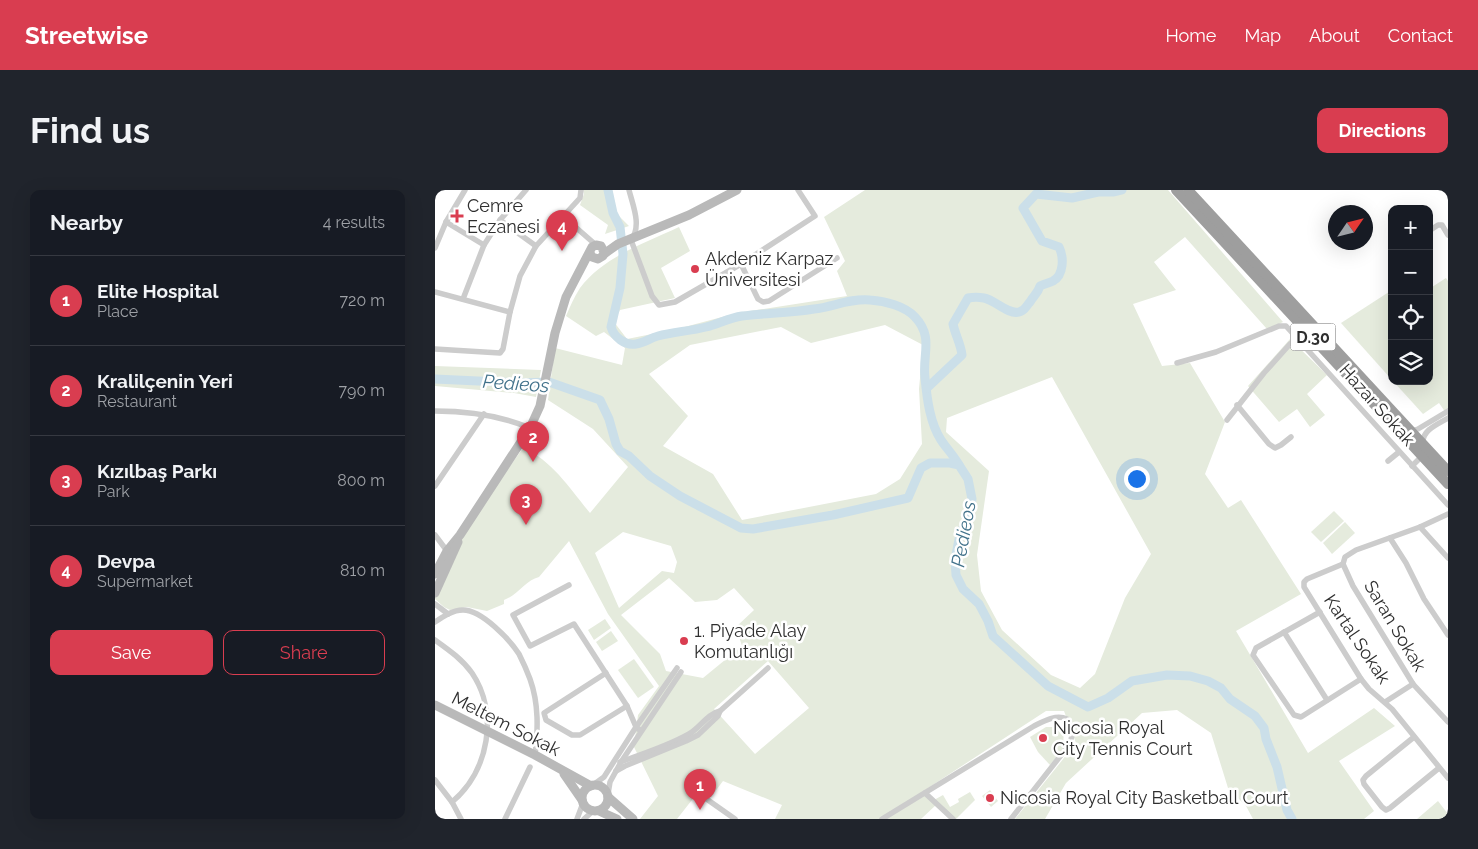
<!DOCTYPE html>
<html lang="en">
<head>
<meta charset="utf-8">
<style>
  body { margin:0; font-family:Raleway,sans-serif; background:#20242c; color:#f1f3f6 }
  .controls { position:absolute; right:15px; top:15px; display:grid; overflow:hidden; border-radius:10px; box-shadow:0 5px 20px #0002 }
  .controls button { width:45px; height:45px; display:grid; place-items:center; padding:0; border:0; border-bottom:1px solid #363941; background:#171b24; color:#f1f3f6; font:25px sans-serif }
  .compass { position:absolute; left:893px; top:15px; width:45px; height:45px; border-radius:50%; background:#171b24; box-shadow:0 5px 20px #0002; rotate:55deg }
  .you { position:absolute; left:701px; top:288px; width:18px; height:18px; margin:-12px; border:4px solid #fff; border-radius:50%; background:#1a73e8; box-shadow:0 0 0 8px #1a73e833 }
  .badge { display:grid; place-items:center; width:32px; height:32px; border-radius:50%; background:#d93d50; color:#fff; font-size:16px; font-weight:700 }
  .pin { position:absolute; translate:-50% -41px; filter:drop-shadow(0 1px 2px #0008) }
  .pin::after { content:''; position:absolute; top:26px; width:18px; height:15px; background:inherit; clip-path:polygon(0 0,100% 0,50% 100%) }
  .list { margin:0; padding:0; list-style:none }
  h2 { display:flex; justify-content:space-between; align-items:center; height:65px; margin:0; padding:0 20px; font-size:21px }
  h2 small { font-size:16px; font-weight:400; color:#9ea1a6 }
  .list li { display:grid; grid-template-columns:32px 1fr auto; gap:15px; align-items:center; box-sizing:border-box; height:90px; padding:0 20px; border-top:1px solid #363941 }
  .list b { display:block; font-size:19px; white-space:nowrap }
  .list p { margin:0; font-size:16px; white-space:nowrap; color:#9ea1a6 }
  .list em { font-size:16px; font-style:normal; color:#9ea1a6 }
  .actions { display:flex; gap:10px; padding:15px 20px }
  .actions a { flex:1; padding:11px 0; border:1px solid #d93d50; border-radius:10px; text-align:center; font-size:18px; color:#d93d50 }
  .actions .main { background:#d93d50; color:#fff }
  .icon { flex:none; width:28px; height:28px; fill:none; stroke:currentColor; stroke-width:2; stroke-linecap:round; stroke-linejoin:round }
  .map { position:relative; flex:none; width:1013px; height:629px; overflow:hidden; border-radius:10px }
  header { display:flex; align-items:center; gap:30px; box-sizing:border-box; height:70px; padding:0 25px; background:#d93d50; color:#fff }
  header strong { font-size:24px }
  nav { display:flex; gap:28px; margin-inline-start:auto; font-size:18px }
  .intro { display:flex; align-items:center; justify-content:space-between; box-sizing:border-box; height:120px; padding:0 30px }
  h1 { margin:0; font-size:35px }
  .button { padding:12px 22px; border-radius:10px; background:#d93d50; color:#fff; font-size:18px; font-weight:700 }
  main { display:flex; gap:30px; padding:0 30px }
  aside { flex:1; background:#171b24; border-radius:10px; box-shadow:0 5px 20px #0002 }
  .map>svg:first-child { display:block }
</style>
</head>
<body>
<header>
<strong>Streetwise</strong>
<nav><a>Home</a><a>Map</a><a>About</a><a>Contact</a></nav>
</header>
<div class="intro"><h1>Find us</h1><a class="button">Directions</a></div>
<main>
<aside>
<h2>Nearby<small>4 results</small></h2>
<ul class="list">
<li><span class="badge">1</span><div><b>Elite Hospital</b><p>Place</p></div><em>720 m</em></li>
<li><span class="badge">2</span><div><b>Kralilçenin Yeri</b><p>Restaurant</p></div><em>790 m</em></li>
<li><span class="badge">3</span><div><b>Kızılbaş Parkı</b><p>Park</p></div><em>800 m</em></li>
<li><span class="badge">4</span><div><b>Devpa</b><p>Supermarket</p></div><em>810 m</em></li>
</ul>
<div class="actions"><a class="main">Save</a><a>Share</a></div>
</aside>
<div class="map">
<svg width="1013" height="629" viewBox="0 0 1013 629">
  <rect width="100%" height="100%" fill="#fff"/>
  <g fill="#e5ebdd" fill-rule="evenodd">
    <polygon points="148,0 176,0 182,24 194,36 170,44 173,35 145,15 149,4"/>
    <path d="M430 0H733L848 132 832 139 750 47 719 72 741 100 698 114 727 176 755 173 790 232 770 284 793 318 806 310 866 404 801 441 873 563 939 518 960 536 904 571 939 621 929 629H818L811 616 793 598 776 543 742 520 707 523 631 593 610 629H580L641 553 629 521H611L487 602 501 615 486 629H340L347 615 288 591 276 607 264 601 242 629H205L223 606 199 557 203 525 224 496 173 424 134 351 104 387C91 390 83 405 69 410V414L52 421 32 417 15 420 9 417 0 409V400L27 347 55 304 88 258C117 270 136 300 155 323L193 277 158 239 113 210 120 158 187 175 190 158 169 142 161 146 131 126C135 117 139 107 145 98 168 67 210 53 244 37L255 61 226 78 240 108 185 120 179 132 192 149 242 139 302 123 412 106 402 81 410 71 389 27ZM450 135 488 155 484 199 487 254 465 289 441 304 307 330 278 284 228 256 253 226 214 184 255 155 346 137 376 153ZM617 187 716 364 690 408 660 484 645 498 616 485 567 440 546 401 542 365 554 281 511 242 512 228ZM188 342 236 356 242 372 239 383 227 381 184 418 160 363ZM234 388 260 412 282 410 299 398 319 420 301 437 307 456 268 488 231 481 225 464 186 425ZM333 471 374 518 320 564 279 519Z"/>
    <polygon points="1011,88 1013,91 1013,226 1004,213 988,224 958,191 994,191 994,99"/>
    <polygon points="957,100 957,190 906,133"/>
    <polygon points="855,149 892,185 872,204 890,225 875,237 862,219 844,232 813,196"/>
    <polygon points="0,176 106,180 101,207 79,203 0,196"/>
    <polygon points="899,321 909,331 886,352 876,342"/>
    <polygon points="910,332 920,343 897,364 888,353"/>
    <polygon points="170,429 176,438 159,450 153,440"/>
    <polygon points="176,441 183,451 167,461 161,452"/>
    <polygon points="199,469 219,497 203,508 183,480"/>
    <polygon points="611,537 629,537 628,559 615,575 603,562 595,547"/>
    <polygon points="555,600 563,611 556,617 547,606"/>
    <polygon points="535,602 540,610 521,629 499,610 508,605 515,617 524,612 523,609"/>
    <polygon points="1003,611 1013,624 1013,629 982,629"/>
  </g>
  <g fill="none" stroke-linecap="round" stroke-linejoin="round">
    <g stroke="#cbdfe9" stroke-width="9">
      <path d="M173 0 178 23 185 37 188 64 185 98 176 137C179 147 190 156 201 154 209 153 215 148 223 146 238 142 255 141 271 137 283 134 294 128 307 126 331 123 355 123 379 119 398 117 415 108 435 110 450 111 470 116 480 127 499 147 487 165 490 188 492 209 495 233 506 250 512 259 519 266 524 275"/>
      <polyline points="0,189 85,193 114,192 165,210 174,229 181,254 185,261 194,266 215,286 245,306 306,338 318,339 398,325 473,308 486,278 495,273 515,273 524,275 533,289 537,309 535,324 525,344 520,370 521,385 528,399 544,414 553,431 558,446 613,496 653,517 673,508 697,491 732,485 755,486 773,491 786,498 795,509 820,526 829,538 831,549 842,577 852,620 857,629"/>
      <path d="M492 198 527 165C526 155 520 144 518 134L533 108C538 107 544 107 549 108 560 110 573 125 584 122 590 121 591 116 595 112 599 105 603 103 605 96 609 94 614 93 618 91 629 85 629 67 624 57L607 51 588 18 601 4 637 8 663 2H679L687 0"/>
    </g>
    <g stroke="#ccc" stroke-width="5.5">
      <path d="M194 0C198 16 207 36 196 50L217 106 224 115 240 112 306 74 380 26 363 0"/>
      <polyline points="129,27 161,55"/>
      <polyline points="65,30 101,56"/>
      <polyline points="11,32 49,55"/>
      <polyline points="994,41 1003,35 1007,35 1013,45"/>
      <polyline points="0,58 11,32 30,0"/>
      <polyline points="306,74 323,109 328,112 334,111 402,68"/>
      <polyline points="0,102 75,122"/>
      <polyline points="28,109 49,55 65,30 91,0"/>
      <polyline points="0,159 65,163 68,159 75,122 85,86 101,56 145,8 146,0"/>
      <polyline points="742,173 781,162 844,136 851,136 1013,315"/>
      <polyline points="802,215 834,254 840,258 846,255 856,247"/>
      <path d="M0 221C34 221 64 225 95 238"/>
      <polyline points="792,230 829,183 855,154 862,149"/>
      <polyline points="977,241 983,239 1013,221"/>
      <path d="M988 253C987 240 1003 234 1013 228"/>
      <polyline points="953,271 964,262"/>
      <polyline points="977,276 987,266"/>
      <polyline points="0,296 49,224"/>
      <polyline points="985,337 1013,368"/>
      <polyline points="0,345 12,361"/>
      <polyline points="955,348 971,373 989,409 1013,445"/>
      <polyline points="908,374 872,389 869,392 869,397 926,489 934,499 957,519 1013,588"/>
      <polyline points="908,374 918,396 978,494 1013,532"/>
      <polyline points="908,374 910,367 921,360 985,337 1013,324"/>
      <polyline points="134,395 78,425 95,456 139,434 192,516 201,537 206,541"/>
      <polyline points="0,414 13,424"/>
      <polyline points="885,422 821,458 818,465 859,525 866,527 926,489"/>
      <path d="M0 432C9 426 18 420 28 420 47 420 75 450 84 464 88 472 92 481 95 489 104 514 103 540 100 565"/>
      <polyline points="849,442 892,510"/>
      <path d="M0 450C14 460 27 469 37 483 64 523 54 581 17 612"/>
      <polyline points="171,483 109,523 111,530 137,545 145,545 192,516"/>
      <polyline points="950,512 978,494"/>
      <polyline points="979,547 931,586 928,590 929,594 947,617 951,620 955,618 1004,578"/>
      <path d="M185 572C208 564 233 556 254 544 265 538 272 524 285 521"/>
      <polyline points="181,581 190,576 251,551 263,545 283,526 285,521 333,478"/>
      <polyline points="0,590 17,612 26,629"/>
      <polyline points="158,595 169,587 201,537 242,478"/>
      <polyline points="263,603 300,629"/>
      <polyline points="490,603 518,629"/>
      <polyline points="173,604 175,592 186,572 246,482"/>
      <polyline points="70,629 95,577"/>
      <polyline points="142,629 148,613"/>
      <polyline points="149,629 158,621"/>
      <path d="M447 629 599 536C609 531 621 524 632 529L637 546 634 555 576 629"/>
    </g>
    <g stroke="#b9b9b9" stroke-width="9">
      <polyline points="169,64 183,54 254,25 302,0"/>
      <polyline points="0,384 12,361 25,345 95,238 105,216 120,143 131,107 157,57 161,55 166,56 169,62 168,66 163,69 157,67 155,63"/>
      <polyline points="0,403 23,352"/>
      <polyline points="0,515 100,565 156,596"/>
      <polyline points="129,584 147,610"/>
      <circle cx="160" cy="608" r="13"/>
      <polyline points="173,607 198,629"/>
      <polyline points="164,621 182,629"/>
    </g>
    <g stroke="#9e9e9e" stroke-width="10">
      <polyline points="741,0 1013,294"/>
      <polyline points="753,0 1013,281"/>
    </g>
  </g>
  <g fill="#d93d50" stroke="#fff" stroke-width="2">
    <path d="M19.5 18.5h5v5h5v5h-5v5h-5v-5h-5v-5h5z"/>
    <circle cx="260" cy="79" r="5"/>
    <circle cx="249" cy="451" r="5"/>
    <circle cx="608" cy="548" r="5"/>
    <circle cx="555" cy="608" r="5"/>
  </g>
  <g text-anchor="middle" stroke-width="5" stroke-linejoin="round" paint-order="stroke">
    <rect fill="#fff" stroke="#6d6d6d" stroke-width="1" x="855.5" y="133.5" width="45" height="27" rx="4"/>
    <g font-size="16" font-weight="bold" fill="#2f2f2f">
      <text x="878" y="153">D.30</text>
    </g>
    <g font-size="18" fill="#2f2f2f" stroke="#fff" text-anchor="start">
      <text x="32" y="22">Cemre<tspan x="32" dy="21">Eczanesi</tspan></text>
      <text x="270" y="75">Akdeniz Karpaz<tspan x="270" dy="21">Üniversitesi</tspan></text>
      <text x="259" y="447">1. Piyade Alay<tspan x="259" dy="21">Komutanlığı</tspan></text>
      <text x="618" y="544">Nicosia Royal<tspan x="618" dy="21">City Tennis Court</tspan></text>
      <text x="565" y="614">Nicosia Royal City Basketball Court</text>
    </g>
    <g font-size="18" fill="#2f2f2f" stroke="#fff">
      <text transform="translate(942 215) rotate(48)" y="6">Hazar Sokak</text>
      <text transform="translate(960 436) rotate(59)" y="6">Saran Sokak</text>
      <text transform="translate(922 449) rotate(56)" y="6">Kartal Sokak</text>
      <text transform="translate(71 534) rotate(27)" y="6">Meltem Sokak</text>
    </g>
    <g font-size="19" font-style="italic" fill="#42728b" stroke="#fff">
      <text transform="translate(81 193) rotate(4)" y="7">Pedieos</text>
      <text transform="translate(528 344) rotate(-80)" y="7">Pedieos</text>
    </g>
  </g>
</svg>
<div class="controls">
<button>+</button>
<button>−</button>
<button><svg class="icon" aria-label="locate" viewBox="0 0 24 24"><circle cx="12" cy="12" r="6"/><path d="M12 2v4M12 18v4M2 12h4M18 12h4"/></svg></button>
<button><svg class="icon" aria-label="layers" viewBox="0 0 24 24"><path d="M12 4l9 5-9 5-9-5zM3 14l9 5 9-5"/></svg></button>
</div>
<svg class="compass" viewBox="-18 -18 36 36"><path d="M0-13l5 13h-10z" fill="#e53935"/><path d="M0 13l5-13h-10z" fill="#9ea1a6"/></svg>
<div class="you"></div>
<div class="pin badge" style="left:265px;top:620px">1</div>
<div class="pin badge" style="left:98px;top:272px">2</div>
<div class="pin badge" style="left:91px;top:335px">3</div>
<div class="pin badge" style="left:127px;top:61px">4</div>
</div>
</main>
</body>
</html>
